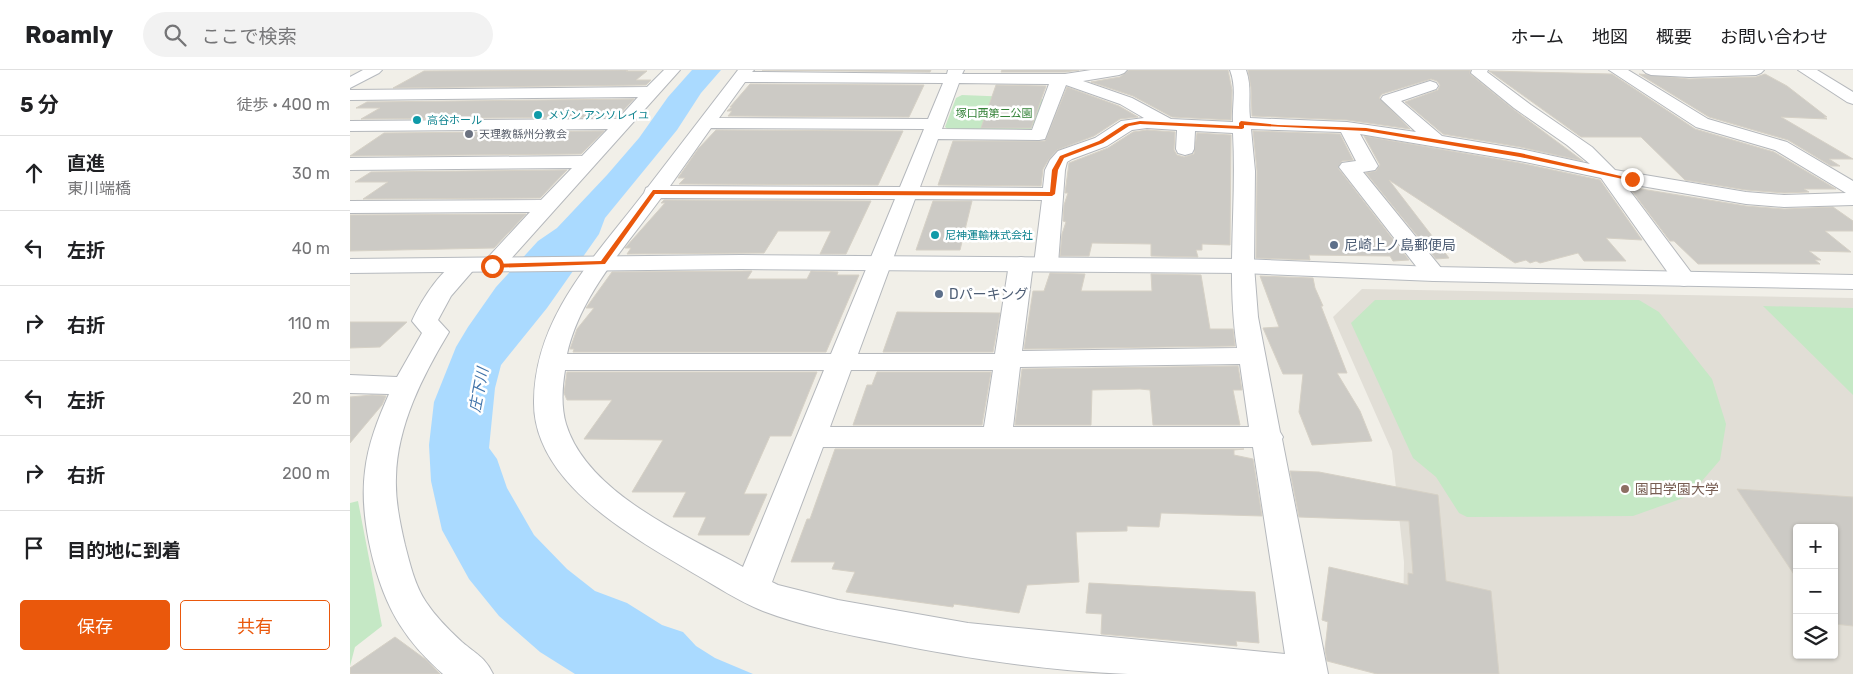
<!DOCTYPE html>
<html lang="ja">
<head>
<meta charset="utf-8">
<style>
  body { margin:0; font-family:Rubik,"Noto Sans JP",sans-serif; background:#f2f2f2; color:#202124 }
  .controls { position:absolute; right:15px; bottom:15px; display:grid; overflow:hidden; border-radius:5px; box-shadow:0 1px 4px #0004 }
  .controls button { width:45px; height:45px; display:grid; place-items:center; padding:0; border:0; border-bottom:1px solid #e0e0e0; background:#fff; color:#202124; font:25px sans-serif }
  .stop { position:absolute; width:15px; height:15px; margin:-11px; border:4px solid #ea580c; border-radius:50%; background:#fff }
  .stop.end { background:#ea580c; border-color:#fff; box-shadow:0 1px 5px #0008 }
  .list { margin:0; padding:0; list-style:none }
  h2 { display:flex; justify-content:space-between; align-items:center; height:65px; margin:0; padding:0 20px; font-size:21px }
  h2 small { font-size:16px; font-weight:400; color:#757577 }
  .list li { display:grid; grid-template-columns:32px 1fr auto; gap:15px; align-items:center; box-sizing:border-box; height:75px; padding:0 20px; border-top:1px solid #e0e0e0 }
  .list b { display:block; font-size:19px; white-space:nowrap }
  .list p { margin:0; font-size:16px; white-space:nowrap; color:#757577 }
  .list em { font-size:16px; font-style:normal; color:#757577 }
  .actions { display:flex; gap:10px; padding:15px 20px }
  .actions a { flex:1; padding:11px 0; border:1px solid #ea580c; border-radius:5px; text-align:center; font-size:18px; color:#ea580c }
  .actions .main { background:#ea580c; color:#fff }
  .icon { flex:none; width:28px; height:28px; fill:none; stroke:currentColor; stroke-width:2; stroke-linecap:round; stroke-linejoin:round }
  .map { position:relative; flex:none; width:1503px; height:604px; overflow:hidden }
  header { display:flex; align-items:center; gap:30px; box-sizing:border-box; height:70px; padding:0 25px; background:#fff; border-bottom:1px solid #e0e0e0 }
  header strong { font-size:24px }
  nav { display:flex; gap:28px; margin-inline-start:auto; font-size:18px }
  .search { width:350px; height:45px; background:#f2f2f2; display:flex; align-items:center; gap:12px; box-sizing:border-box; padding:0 18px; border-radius:28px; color:#757577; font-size:19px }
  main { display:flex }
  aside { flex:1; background:#fff }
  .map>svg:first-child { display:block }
</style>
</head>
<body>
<header>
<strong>Roamly</strong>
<div class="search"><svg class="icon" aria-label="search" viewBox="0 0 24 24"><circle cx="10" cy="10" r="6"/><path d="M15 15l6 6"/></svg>ここで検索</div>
<nav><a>ホーム</a><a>地図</a><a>概要</a><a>お問い合わせ</a></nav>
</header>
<main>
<aside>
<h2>5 分<small>徒歩 · 400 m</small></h2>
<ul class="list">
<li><svg class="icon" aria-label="ahead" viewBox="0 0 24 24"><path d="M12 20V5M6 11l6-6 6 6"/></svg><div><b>直進</b><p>東川端橋</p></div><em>30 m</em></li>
<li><svg class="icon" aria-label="left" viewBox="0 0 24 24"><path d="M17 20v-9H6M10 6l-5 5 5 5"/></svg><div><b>左折</b></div><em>40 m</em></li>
<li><svg class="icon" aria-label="right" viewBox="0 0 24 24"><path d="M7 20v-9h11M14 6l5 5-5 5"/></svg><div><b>右折</b></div><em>110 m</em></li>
<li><svg class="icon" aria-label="left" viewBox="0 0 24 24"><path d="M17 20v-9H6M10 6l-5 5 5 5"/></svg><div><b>左折</b></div><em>20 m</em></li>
<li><svg class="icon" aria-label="right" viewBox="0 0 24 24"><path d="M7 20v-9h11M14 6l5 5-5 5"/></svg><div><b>右折</b></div><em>200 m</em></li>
<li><svg class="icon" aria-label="arrive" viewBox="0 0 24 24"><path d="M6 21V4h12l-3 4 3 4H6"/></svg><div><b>目的地に到着</b></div></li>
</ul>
<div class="actions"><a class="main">保存</a><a>共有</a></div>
</aside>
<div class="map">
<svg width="1503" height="604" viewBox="0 0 1503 604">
  <rect width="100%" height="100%" fill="#f1efe8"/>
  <path fill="#e1ded6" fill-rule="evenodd" d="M1012 219 1503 228V604H1052L1054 492 1042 381 983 247ZM1447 458H1484V585H1447Z"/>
  <g fill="#c5e8c5">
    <polygon points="612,25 689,28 695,30 681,59 599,60 595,57 606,28"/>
    <polygon points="1025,230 1289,230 1309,242 1362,309 1376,354 1370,390 1339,426 1283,446 1117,447 1109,443 1086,407 1063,388 1001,253"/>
    <polygon points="1413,236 1503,238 1503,325"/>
    <polygon points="8,431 32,556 5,577 0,596 0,433"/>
  </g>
  <polygon fill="#aadaff" points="342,0 371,0 351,23 327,60 255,148 249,164 197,238 151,295 145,318 139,378 147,389 157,418 184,465 217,499 245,521 277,533 312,555 333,562 346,576 365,588 403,604 225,604 190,582 149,546 119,509 92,460 81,411 79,375 84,332 106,277 118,257 146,217 188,171 207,158 257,105 289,68 318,27"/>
  <g fill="#cccac5" stroke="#d6d1c6">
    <polygon points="278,0 276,1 297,1 286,10 301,10 296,15 43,18 74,1"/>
    <polygon points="412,0 581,0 580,2"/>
    <polygon points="652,0 729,0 715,2 651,2"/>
    <polygon points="779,0 878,0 882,20 881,50 822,47 783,26 741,12 770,7"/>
    <polygon points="898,0 1120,0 1120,4 1163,39 1233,91 1170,77 1093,64 1055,32 1088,20 1090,15 1087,11 1081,9 1032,24 1029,28 1060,59 997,50 902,46 901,18"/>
    <polygon points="1139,1 1262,4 1345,59 1424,82 1486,119 1454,119 1459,122 1434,123 1396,120 1335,110 1291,67 1231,67"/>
    <polygon points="1289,4 1339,9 1406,7 1415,4 1437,16 1477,47 1474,47 1477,49 1431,47 1503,89 1479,89 1490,96 1481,96 1438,70 1359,47"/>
    <polygon points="400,14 574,15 559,47 378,46 382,41 377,41 382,37 380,37"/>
    <polygon points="646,15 696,16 681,58 631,58"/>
    <polygon points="717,17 769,36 788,47 770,49 744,66 707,80 699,89 693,99 691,116 588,115 603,71 695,71"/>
    <polygon points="284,29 267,47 11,49 30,38 6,38 17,32"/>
    <polygon points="366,60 553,61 528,115 329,114 335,108 328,108 348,79"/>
    <polygon points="797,60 825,62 824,80 827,85 834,87 844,84 847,63 881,65 880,175 852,174 852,180 846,180 848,187 801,186 801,174 742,173 739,186 710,186 712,164 716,152 713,151 714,135 718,123 715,123 719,93 758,78 783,62"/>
    <polygon points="254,61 231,84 0,86 34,63"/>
    <polygon points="903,61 990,64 1003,90 992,91 988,98 1059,190 1043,191 1040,186 959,185 960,190 906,188 907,101"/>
    <polygon points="1014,66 1170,93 1250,110 1292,170 1256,168 1276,191 1234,191 1228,183 1190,193 1186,191 1180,193 1176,190 1165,193 1039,110 1099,188 1086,189 1016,103 1026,101 1030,95"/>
    <polygon points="217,100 190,128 13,129 38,112 5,112 21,102"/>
    <polygon points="1279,117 1396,136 1434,139 1483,137 1503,151 1503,161 1475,161 1501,182 1459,181 1471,190 1465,190 1470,194 1348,194 1324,171 1320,171"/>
    <polygon points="314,130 521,131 496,184 470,184 481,161 428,161 414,183 277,184 281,178 275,178 315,133 311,133"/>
    <polygon points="583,131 622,131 610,180 566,180"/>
    <polygon points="176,144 144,178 0,181 0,145"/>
    <polygon points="402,201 397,209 457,209 461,201 488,202 487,205 509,205 476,282 223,282 224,279 220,279 227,259 244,238 236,238 262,202"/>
    <polygon points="700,203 735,204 731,221 802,221 801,204 851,205 860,259 883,259 885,276 674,279 683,221 694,221"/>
    <polygon points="910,206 963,208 965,218 973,236 971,236 997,303 987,303 1010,341 1022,371 962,375 949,342 953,304 933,304 913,258 929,257"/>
    <polygon points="547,242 650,243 643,282 533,282"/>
    <polygon points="0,252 57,252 30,277 0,278"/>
    <polygon points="888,296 892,320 883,320 890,355 803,355 800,320 790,319 742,320 741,355 665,355 672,299"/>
    <polygon points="217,302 467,302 441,366 420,366 394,424 417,424 399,465 348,465 356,447 323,447 336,422 282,422 313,370 234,369 262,330 217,330 214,323"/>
    <polygon points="527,302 641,302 632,355 503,355 517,315 522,315"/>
    <polygon points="22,325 36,326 32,335 0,373 0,327"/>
    <polygon points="485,379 894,379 884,380 884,385 903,389 912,446 811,443 809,457 777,456 777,461 726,462 729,512 677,515 669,543 604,534 603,537 496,522 505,502 482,499 485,492 441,492 457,449 460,449"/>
    <polygon points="940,401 969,402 1088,425 1096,511 1141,521 1149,604 1027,604 977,591 975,579 978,552 972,550 979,497 1058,515 1058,503 1063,504 1059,451 949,447"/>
    <polygon points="1387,419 1503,427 1503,556 1484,554 1484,458 1447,458 1447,509"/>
    <polygon points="739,513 905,522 909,573 886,571 887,576 751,564 752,544 736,543"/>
    <polygon points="45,567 75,589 90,604 0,604 0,598"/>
  </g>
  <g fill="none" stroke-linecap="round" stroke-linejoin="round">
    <g stroke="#b5b8bc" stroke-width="2">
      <g id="street">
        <polygon points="314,0 330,0 150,201 142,203 134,201 130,196 180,142 0,143 0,131 191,130 222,98 0,100 0,88 232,86 258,59 0,61 0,51 268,49 288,27 0,30 0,20 297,17"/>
        <path d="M388 0H404L402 2 597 4 598 0H614L612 4H715L741 0H777L774 3 769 5 733 11 782 28 821 49 883 52C882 34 887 18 880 0H896C902 17 898 31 900 48L997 52 1066 62 1031 29 1033 26 1080 11 1086 13 1088 16 1086 19 1051 31 1092 66 1170 79 1240 94 1217 75 1164 38 1121 3 1122 0H1138L1137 2 1181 35 1242 77 1265 100 1396 122 1434 125 1496 123 1425 80 1346 57 1259 0H1278L1358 49 1437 72 1503 111V135L1434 137 1396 134 1274 113 1346 209 1342 214 1334 216 1326 214 1251 108 1170 91 1010 64 1028 96 1025 100 1013 102 1096 204 1092 209 1084 211 1076 209 989 97 992 93 1006 91 991 62 901 59 905 101 904 196 908 247 930 362 933 367 932 369 978 604C911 604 844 604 778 604 698 601 613 588 535 572 494 564 452 556 413 541 388 531 366 516 343 503 322 490 300 478 280 464 235 434 183 390 184 331 185 246 245 187 294 123L296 118 298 117ZM395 12 593 13 578 49 369 48ZM609 13 699 14 682 60 592 59ZM716 15 770 34 794 48 771 51 745 68 708 81 700 90 695 100 693 118 570 117 588 69 689 70 695 69ZM361 58 574 59 550 117 320 116ZM797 58 827 60 826 79 828 83 835 85 842 83 844 79 845 61 883 63C887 136 876 204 887 278L672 281 683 194 679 189 671 187 663 189 659 194 645 284H508L565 129 692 130 684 194 688 199 696 201 704 199 708 194 715 100 717 92 722 89 757 76 782 60ZM311 128 545 129 481 284H217C230 225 276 176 311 128ZM890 294 899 357H663L670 297ZM215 300H474L393 497C334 464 237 423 216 354 211 337 212 318 215 300ZM501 300H643L634 357H480ZM473 377H903L935 584 618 553 488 530 428 515 422 512Z"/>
        <polygon points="1293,0 1414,0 1411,3 1406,5 1339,7 1301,5 1296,3"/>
        <polygon points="1448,0 1467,0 1503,22 1503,34 1497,32"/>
        <path d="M115 189 123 191 127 196 101 226 88 250 99 262C73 305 47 356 46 407 45 430 50 453 55 475 60 494 65 516 76 532 86 547 99 560 112 572 126 584 135 587 143 604H93C77 590 62 574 50 555 25 516 9 447 15 401 18 374 28 349 39 324L0 323V305L47 307 72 263 62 251C71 231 93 194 115 189Z"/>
      </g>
    </g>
    <g stroke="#b6babf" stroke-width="2">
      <g id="secondary">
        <polygon points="13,0 32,0 29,3 0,18 0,7"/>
        <polygon points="391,185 892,189 1084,197 1503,205 1503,219 1084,211 892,203 391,199 0,203 0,189"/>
      </g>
    </g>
    <use href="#street" fill="#fff" fill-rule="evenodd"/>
    <use href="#secondary" fill="#fff" fill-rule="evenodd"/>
  </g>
  <polygon fill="#ea580c" points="790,51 889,56 889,53 891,51 928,55 1016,58 1170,83 1284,109 1282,111 1170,87 1016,61 894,55 894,58 892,59 790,54 779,56 753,73 714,88 708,100 705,124 702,126 305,124 255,194 142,198 139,196 142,194 251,191 303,120 700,122 702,100 710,86 749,71 775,54"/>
  <g fill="#0f9aa8" stroke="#fff" stroke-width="2">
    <circle cx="188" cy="45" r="5"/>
    <circle cx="67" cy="50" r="5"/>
    <circle cx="585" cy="165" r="5"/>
  </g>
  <circle fill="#6b7280" stroke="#fff" stroke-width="2" cx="119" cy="64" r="5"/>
  <g fill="#5c6f8a" stroke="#fff" stroke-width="2">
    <circle cx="984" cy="175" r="5"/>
    <circle cx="589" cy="224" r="5"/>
  </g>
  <circle fill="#8d6e63" stroke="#fff" stroke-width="2" cx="1275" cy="419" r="5"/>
  <g text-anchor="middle" stroke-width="5" stroke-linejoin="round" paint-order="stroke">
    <g font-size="11" fill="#348238" stroke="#fff">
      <text x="644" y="47">塚口西第二公園</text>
    </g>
    <g font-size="11" fill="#0d838f" stroke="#fff" text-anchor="start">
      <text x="198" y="49">メゾン アンソレイユ</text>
      <text x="77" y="54">高谷ホール</text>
      <text x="595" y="169">尼神運輸株式会社</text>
    </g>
    <g font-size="11" fill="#5b616d" stroke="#fff" text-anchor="start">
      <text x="129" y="68">天理教緜州分教会</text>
    </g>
    <g font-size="14" fill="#4e5e75" stroke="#fff" text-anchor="start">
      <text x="994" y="180">尼崎上ノ島郵便局</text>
      <text x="599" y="229">Dパーキング</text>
    </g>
    <g font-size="14" fill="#785e54" stroke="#fff" text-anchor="start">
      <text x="1285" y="424">園田学園大学</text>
    </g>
    <g font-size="15" font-style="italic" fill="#4174aa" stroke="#fff">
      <text transform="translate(129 320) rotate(-79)" y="5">庄下川</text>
    </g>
  </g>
</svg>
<div class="controls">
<button>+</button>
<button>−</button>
<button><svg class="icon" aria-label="layers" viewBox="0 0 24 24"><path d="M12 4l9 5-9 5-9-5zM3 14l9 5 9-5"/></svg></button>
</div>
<div class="stop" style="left:142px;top:196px"></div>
<div class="stop end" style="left:1282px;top:109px"></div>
</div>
</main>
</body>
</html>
